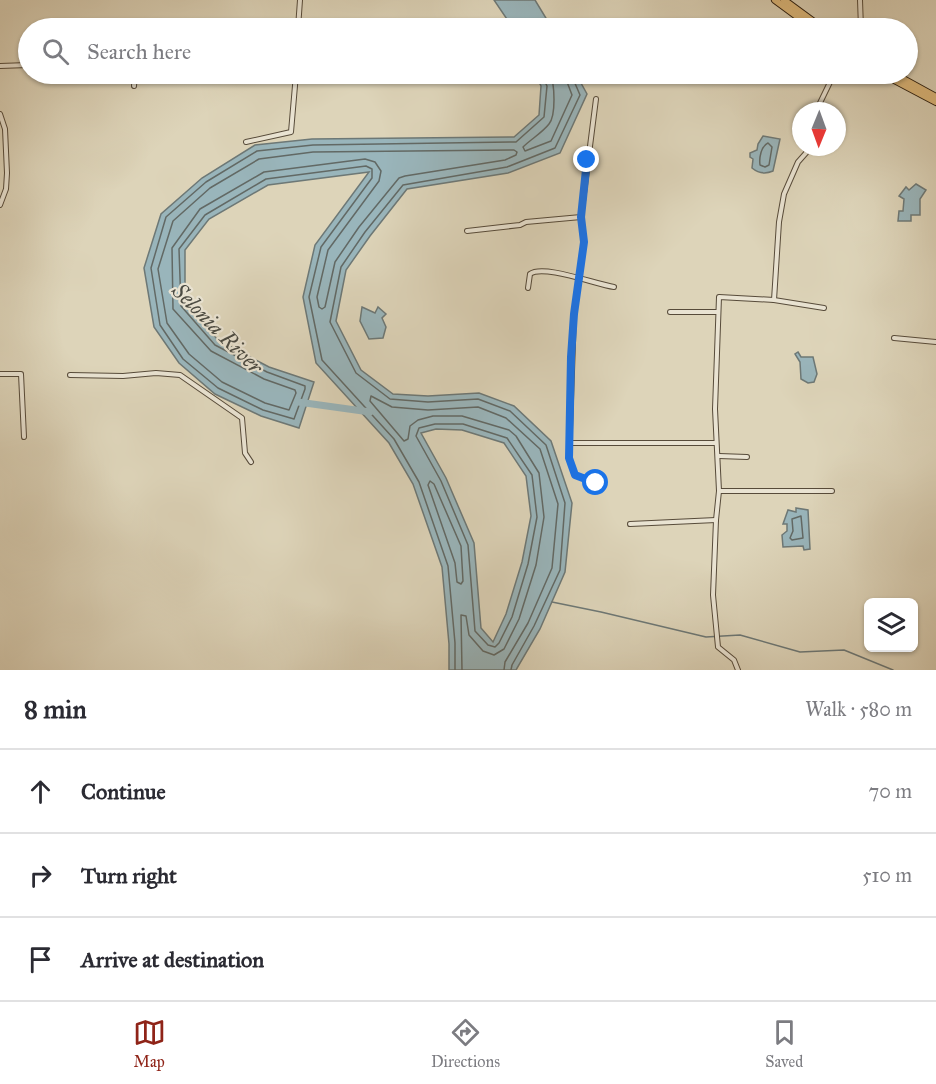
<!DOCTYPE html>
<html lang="en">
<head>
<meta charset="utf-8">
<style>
  body { margin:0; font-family:"IM FELL Great Primer",serif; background:#f7f7f7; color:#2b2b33 }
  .controls { position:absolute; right:18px; bottom:18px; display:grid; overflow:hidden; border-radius:9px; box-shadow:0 2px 4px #0004 }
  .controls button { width:54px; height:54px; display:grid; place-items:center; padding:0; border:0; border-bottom:2px solid #e1e1e2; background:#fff; color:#2b2b33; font:30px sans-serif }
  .compass { position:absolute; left:792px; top:102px; width:54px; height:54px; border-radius:50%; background:#fff; box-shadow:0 2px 4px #0004; rotate:181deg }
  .stop { position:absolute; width:18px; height:18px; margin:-14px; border:4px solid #1a73e8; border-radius:50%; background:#fff }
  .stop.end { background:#1a73e8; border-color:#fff; box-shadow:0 2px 6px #0008 }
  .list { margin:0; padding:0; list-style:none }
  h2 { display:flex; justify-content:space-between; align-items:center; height:78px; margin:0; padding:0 24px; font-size:26px }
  h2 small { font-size:20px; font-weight:400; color:#7c7c81 }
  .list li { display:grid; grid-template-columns:39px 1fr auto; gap:18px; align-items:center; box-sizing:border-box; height:84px; padding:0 24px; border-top:2px solid #e1e1e2 }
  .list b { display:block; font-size:22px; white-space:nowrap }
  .list em { font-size:20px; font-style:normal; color:#7c7c81 }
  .icon { flex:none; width:33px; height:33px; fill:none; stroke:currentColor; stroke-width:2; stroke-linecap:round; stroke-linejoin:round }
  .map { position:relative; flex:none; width:936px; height:670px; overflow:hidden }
  .search { position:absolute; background:#fff; box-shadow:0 2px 4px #0004; left:18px; right:18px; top:18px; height:66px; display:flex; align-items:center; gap:15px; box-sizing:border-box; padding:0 21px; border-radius:33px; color:#7c7c81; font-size:22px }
  .sheet { height:330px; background:#fff }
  nav { display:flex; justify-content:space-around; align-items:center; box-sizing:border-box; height:84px; border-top:2px solid #e1e1e2; background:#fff; font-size:16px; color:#7c7c81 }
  nav a { display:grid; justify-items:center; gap:3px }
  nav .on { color:#8f2418 }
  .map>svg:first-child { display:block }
</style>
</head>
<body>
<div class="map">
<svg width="936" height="670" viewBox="0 0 936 670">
  <rect width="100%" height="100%" fill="#ddd4b9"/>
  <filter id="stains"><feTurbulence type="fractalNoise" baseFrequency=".00333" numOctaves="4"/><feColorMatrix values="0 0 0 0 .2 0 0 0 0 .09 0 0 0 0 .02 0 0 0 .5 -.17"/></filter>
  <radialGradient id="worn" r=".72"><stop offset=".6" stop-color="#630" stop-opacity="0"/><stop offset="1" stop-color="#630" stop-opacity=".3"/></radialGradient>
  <g fill="#99b5bb" stroke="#6d7876" stroke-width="1.5" fill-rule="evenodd">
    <polygon points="494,0 535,0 552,28 513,28"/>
    <path d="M535 74H576L587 94 560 153 508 173 407 189 370 236 346 270 336 321 361 370 393 394 428 396 479 393 514 406 551 441 572 503 565 572 540 629 516 670H449V644L442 567 413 484 389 443 316 363 303 297 315 245 369 172 268 185 209 219 185 250V303L218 340 269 367 314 382 299 428 261 416 215 394 179 363 154 327 144 268 161 214 202 178 255 145 312 139 514 137 539 115 541 86ZM436 429 462 430 504 443 526 476 531 516 522 562 506 614 493 642 481 628 474 543 446 478 421 433Z"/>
    <path d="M763 136 780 139 773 171C766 174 758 173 752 168L753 159 750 157V153L757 150 758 144Z"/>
    <polygon points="916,184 926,190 920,199 920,215 911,215 911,221 898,221 899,211 903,211 904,199 899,196 906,187 909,190"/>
    <polygon points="362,307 375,313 378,307 386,314 382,318 386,327 383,338 369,339 360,321"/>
    <polygon points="798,352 801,357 813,357 817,374 814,382 808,383 801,379 800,362 795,354"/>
    <polygon points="796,508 808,510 810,549 804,550 803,546 783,547 782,535 787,531 787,524 783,524 788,510 796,512"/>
  </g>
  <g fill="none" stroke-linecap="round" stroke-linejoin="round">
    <g stroke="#626965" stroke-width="1.5">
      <path d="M550 74C555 84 556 115 549 124 542 133 531 139 523 147L525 151 551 141 572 95 564 74"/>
      <path d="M768 143 772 147 769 165 765 167 760 165C759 158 761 146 768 143Z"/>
      <polygon points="514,150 517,152 516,155 505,160 405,176 399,178 359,227 335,262 325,307 322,309 319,307 317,297 328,250 379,181 381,171 375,162 365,159 264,172 200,209 172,248 173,309 211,351 264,379 295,390 296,393 289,410 265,403 222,382 189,354 167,323 158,269 173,221 210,188 259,159 313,152"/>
      <polygon points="435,424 463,424 507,438 532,475 537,517 528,564 512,617 499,643 495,647 488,645 475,631 468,545 441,481 416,436 419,428"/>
      <polygon points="430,481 434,484 461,546 463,581 461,584 457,582 455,563 428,485"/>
      <polygon points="801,516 803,538 792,540 790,538 793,531 792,519"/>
      <polyline points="455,670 455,643 448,566 419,482 394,439 322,360 309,297 321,247 372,178 372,169 366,166 266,179 205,215 179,249 181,306 215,345 267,372 305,386 305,389 294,419 263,410 218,388 183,359 160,325 151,268 166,217 206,182 257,151 313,145 516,142 544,117 547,86 541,74"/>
      <polyline points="462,670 461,615 466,616 469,635 483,651 494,655 504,649 519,619 536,565 544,517 539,473 516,436 509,430 462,416 433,416 418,420 410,426 408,439 404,441 370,401 371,396 392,407 428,410 478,407 506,418 540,449 558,504 552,568 528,623 505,662 504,670"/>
      <polyline points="511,670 512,665 534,626 560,570 565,503 546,445 510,411 478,399 428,402 390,399 356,373 330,322 341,267 365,232 403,185 507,167 555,148 580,95 571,74"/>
    </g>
    <polyline stroke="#6d7876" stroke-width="1.5" points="552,602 601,612 706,637 740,635 800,652 844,650 893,670"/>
    <polyline stroke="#99b5bb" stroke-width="7" points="298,402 370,412"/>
    <g stroke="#574b3a" stroke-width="6">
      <g id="minor">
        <polyline points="860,0 861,28"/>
        <polyline points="298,28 300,0"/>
        <polyline points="0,66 28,65"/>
        <polyline points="134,86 135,74"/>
        <polyline points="596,99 581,217 584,242 574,314 569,458 575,475 596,483"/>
        <polyline points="820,111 818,107 834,74"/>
        <polyline points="0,114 5,129 7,173 6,189 0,205"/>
        <polyline points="246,142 291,132 296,74"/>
        <polyline points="467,231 520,225 526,222 581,217"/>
        <path d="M528 288 530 274C543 264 595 284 614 287"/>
        <polyline points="774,300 779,222 784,194 798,162 806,153 808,147"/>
        <polyline points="670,312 718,312"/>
        <polyline points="894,338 936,342"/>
        <polyline points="0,374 21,374 24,437"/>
        <polyline points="70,375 123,376 156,373 180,375 242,418 245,453 251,462"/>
        <polyline points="569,443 716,443"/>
        <polyline points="719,456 747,457"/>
        <polyline points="719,491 832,491"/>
        <polyline points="630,524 716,520"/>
        <polyline points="738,670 734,660 718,647 713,595 716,520 719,491 715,409 719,297 774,300 824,308"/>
      </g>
    </g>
    <g stroke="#2a1d0f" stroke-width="8">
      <g id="trunk">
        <polyline points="775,0 813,28"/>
        <polyline points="784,0 822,28"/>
        <polyline points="883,74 936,102"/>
        <polyline points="894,74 936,97"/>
      </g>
    </g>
    <use href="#minor" stroke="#e9e3d2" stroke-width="4"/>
    <use href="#trunk" stroke="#deba7c" stroke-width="6"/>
  </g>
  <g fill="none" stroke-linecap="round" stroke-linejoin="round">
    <polyline stroke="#1a73e8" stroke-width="8" points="587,160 581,217 584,242 574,314 571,357 569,458 575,475 596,483"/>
  </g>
  <g text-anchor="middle" stroke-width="4.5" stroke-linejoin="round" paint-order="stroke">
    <g font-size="22" font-style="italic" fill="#4b4b43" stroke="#e9e3d2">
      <text transform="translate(218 328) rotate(45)" y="8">Selonia River</text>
    </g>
  </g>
  <rect width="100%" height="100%" filter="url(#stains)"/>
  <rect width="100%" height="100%" fill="url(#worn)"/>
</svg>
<div class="controls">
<button><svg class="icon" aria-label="layers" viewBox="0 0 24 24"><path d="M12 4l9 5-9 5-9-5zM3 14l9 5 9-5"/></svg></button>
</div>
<svg class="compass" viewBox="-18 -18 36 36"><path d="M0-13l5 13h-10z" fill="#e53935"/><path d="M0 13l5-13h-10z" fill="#7c7c81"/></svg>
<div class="stop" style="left:596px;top:483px"></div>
<div class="stop end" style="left:587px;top:160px"></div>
<div class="search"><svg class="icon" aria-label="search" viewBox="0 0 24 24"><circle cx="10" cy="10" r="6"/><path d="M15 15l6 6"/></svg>Search here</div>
</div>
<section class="sheet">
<h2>8 min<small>Walk · 580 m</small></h2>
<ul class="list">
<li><svg class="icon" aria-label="ahead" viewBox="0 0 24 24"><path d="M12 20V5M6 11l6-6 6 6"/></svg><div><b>Continue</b></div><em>70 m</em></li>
<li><svg class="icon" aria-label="right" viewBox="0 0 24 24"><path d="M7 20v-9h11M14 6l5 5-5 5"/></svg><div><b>Turn right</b></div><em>510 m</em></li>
<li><svg class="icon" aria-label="arrive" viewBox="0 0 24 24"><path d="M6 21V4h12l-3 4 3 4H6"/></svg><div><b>Arrive at destination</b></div></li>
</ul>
</section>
<nav>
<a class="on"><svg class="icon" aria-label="map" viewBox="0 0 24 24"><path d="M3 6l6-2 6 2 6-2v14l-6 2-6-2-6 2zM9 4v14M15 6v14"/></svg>Map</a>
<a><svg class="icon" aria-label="directions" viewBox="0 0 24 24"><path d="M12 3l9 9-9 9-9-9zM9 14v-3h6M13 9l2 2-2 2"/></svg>Directions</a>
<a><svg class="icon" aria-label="saved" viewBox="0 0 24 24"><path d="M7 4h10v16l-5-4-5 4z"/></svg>Saved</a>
</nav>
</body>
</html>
